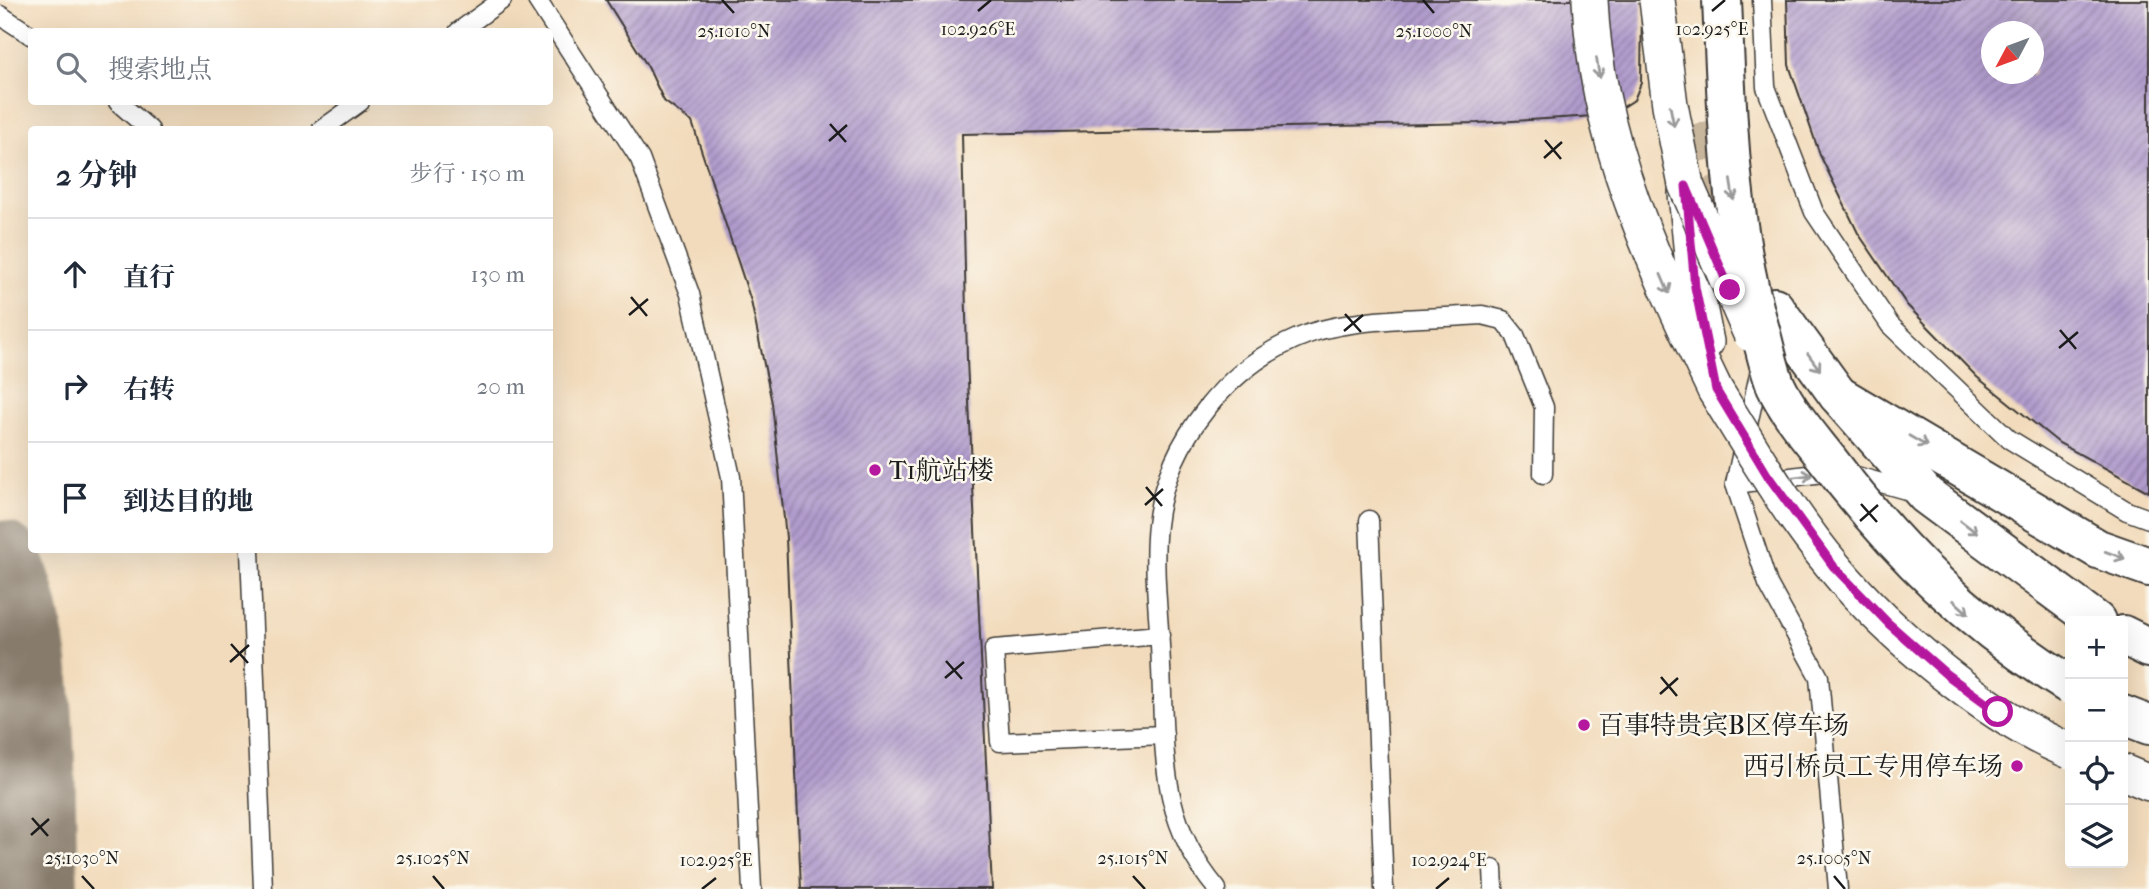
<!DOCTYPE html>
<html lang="zh">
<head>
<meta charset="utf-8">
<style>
  body { margin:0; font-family:"IM FELL French Canon","Noto Serif SC",serif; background:#f2f2f3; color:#1f2937 }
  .controls { position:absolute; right:21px; bottom:21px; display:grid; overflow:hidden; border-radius:7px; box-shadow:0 7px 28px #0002 }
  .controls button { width:63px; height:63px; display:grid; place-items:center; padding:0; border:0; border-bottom:2px solid #e0e1e3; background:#fff; color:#1f2937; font:35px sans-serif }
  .compass { position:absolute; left:1981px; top:21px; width:63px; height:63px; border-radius:50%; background:#fff; box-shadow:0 7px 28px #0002; rotate:229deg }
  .stop { position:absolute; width:21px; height:21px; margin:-16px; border:5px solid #b5179e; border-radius:50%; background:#fff }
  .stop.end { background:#b5179e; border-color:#fff; box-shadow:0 2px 7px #0008 }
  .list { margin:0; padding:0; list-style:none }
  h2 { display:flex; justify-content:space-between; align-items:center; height:91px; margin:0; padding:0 28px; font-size:30px }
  h2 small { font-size:23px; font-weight:400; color:#747a83 }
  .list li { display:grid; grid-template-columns:46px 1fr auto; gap:21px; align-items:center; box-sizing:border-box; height:112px; padding:0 28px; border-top:2px solid #e0e1e3 }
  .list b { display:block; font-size:26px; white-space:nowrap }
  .list em { font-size:23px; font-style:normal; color:#747a83 }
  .icon { flex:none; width:38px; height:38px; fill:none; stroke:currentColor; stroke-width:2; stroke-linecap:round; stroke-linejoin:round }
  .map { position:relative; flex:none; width:2149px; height:889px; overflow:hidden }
  .search { position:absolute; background:#fff; box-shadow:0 7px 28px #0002; left:28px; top:28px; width:525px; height:77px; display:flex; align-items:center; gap:18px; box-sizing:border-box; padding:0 24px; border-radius:7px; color:#747a83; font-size:26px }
  .panel { position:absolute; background:#fff; box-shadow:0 7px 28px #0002; left:28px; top:126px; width:525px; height:427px; border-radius:7px }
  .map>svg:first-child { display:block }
</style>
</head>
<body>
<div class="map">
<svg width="2149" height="889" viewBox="0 0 2149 889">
  <defs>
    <pattern id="building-hatch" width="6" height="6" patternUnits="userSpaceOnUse" patternTransform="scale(1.75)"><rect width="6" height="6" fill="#b19ccd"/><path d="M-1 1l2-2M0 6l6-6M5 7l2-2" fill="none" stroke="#8f7ea6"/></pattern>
  </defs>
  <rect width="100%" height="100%" fill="#fbf7ec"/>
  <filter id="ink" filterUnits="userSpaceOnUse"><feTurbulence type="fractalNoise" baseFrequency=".0143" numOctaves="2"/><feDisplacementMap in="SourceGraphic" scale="14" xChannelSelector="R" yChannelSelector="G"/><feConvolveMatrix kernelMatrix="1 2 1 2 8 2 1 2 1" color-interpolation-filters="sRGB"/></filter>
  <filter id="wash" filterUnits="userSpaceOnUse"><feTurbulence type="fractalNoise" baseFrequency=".00686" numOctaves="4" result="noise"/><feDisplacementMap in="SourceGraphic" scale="28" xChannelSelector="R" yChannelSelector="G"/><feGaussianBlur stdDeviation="1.57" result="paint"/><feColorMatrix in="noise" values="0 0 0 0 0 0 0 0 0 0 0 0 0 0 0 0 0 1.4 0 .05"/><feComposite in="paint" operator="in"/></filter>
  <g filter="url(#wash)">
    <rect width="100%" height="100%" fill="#f2dbbc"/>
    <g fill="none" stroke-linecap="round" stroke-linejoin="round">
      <path stroke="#877c6c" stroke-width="86" d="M0 563C38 646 31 796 35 889"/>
    </g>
    <g id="blocks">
      <g fill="url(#building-hatch)" fill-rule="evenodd">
        <polygon points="606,0 1642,0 1641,83 1634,100 1611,115 1478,123 962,134 967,360 992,889 801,889 786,538 772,403 751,301 692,122 664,101 648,67"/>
        <path d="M1787 0H2149V492L2059 443 1977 377 1907 305 1858 233 1820 155 1789 65ZM1992 32H2034V74H1992Z"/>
      </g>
    </g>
  </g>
  <g filter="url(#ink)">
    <use href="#blocks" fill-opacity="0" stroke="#3c3934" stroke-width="2"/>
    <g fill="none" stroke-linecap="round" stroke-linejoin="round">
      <polyline stroke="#c7b59c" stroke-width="38" stroke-dasharray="38 19" stroke-linecap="butt" points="1690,125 1702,176 1741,246"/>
      <g stroke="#3c3934" stroke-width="21">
        <g id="lane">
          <polyline points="537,0 640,159 690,294 731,477 752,889"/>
          <polyline points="1762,0 1766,87 1814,212 1890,325 2009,439 2127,511 2149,519"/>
          <polyline points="0,15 32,36"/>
          <polyline points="458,32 502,0"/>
          <polyline points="118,102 150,130"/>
          <polyline points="321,130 360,102"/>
          <polyline points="1761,365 1735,484 1768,584 1819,677 1838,889"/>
          <polyline points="1735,484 1839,471 1913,492"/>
          <polyline points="1369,520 1384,889"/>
          <polyline points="250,550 263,889"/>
          <polyline points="1160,635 994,649 1000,742 1164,735"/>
          <polyline points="1493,869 1494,889"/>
          <path d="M1217 889C1159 820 1165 753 1161 668 1160 622 1152 572 1157 525 1166 441 1229 363 1308 334 1356 317 1430 319 1482 315L1503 320 1515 335 1544 407 1543 474"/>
        </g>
      </g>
      <g stroke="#3c3934" stroke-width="38">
        <g id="street">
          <path d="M1590 0C1596 143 1654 263 1715 390"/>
          <polyline points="1686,193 1695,287 1706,342"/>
          <polyline points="2123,772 2149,783"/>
        </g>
      </g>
      <g stroke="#3c3934" stroke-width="42">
        <g id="secondary">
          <polyline points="1774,307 1838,395 1926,495 2096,621"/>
          <polyline points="2123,635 2149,648"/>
        </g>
      </g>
      <g stroke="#3c3934" stroke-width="42">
        <g id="highway">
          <polyline points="1838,395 2098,549 2149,567"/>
          <polyline points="2123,715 2149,725"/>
        </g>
      </g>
      <use href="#lane" stroke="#fff" stroke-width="18"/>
      <use href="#street" stroke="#fff" stroke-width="35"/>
      <use href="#secondary" stroke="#fff" stroke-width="38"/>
      <use href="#highway" stroke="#fff" stroke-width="38"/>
      <g stroke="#3c3934" stroke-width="38" stroke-linecap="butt">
        <g id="street-bridge">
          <polyline points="1657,0 1670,105 1686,185 1751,334"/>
          <path d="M1715 390C1752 450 1788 512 1833 566 1889 634 1989 718 2070 751"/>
        </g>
      </g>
      <g stroke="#3c3934" stroke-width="42" stroke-linecap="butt">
        <path id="highway-bridge" d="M1722 0C1727 112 1729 222 1760 330 1765 348 1769 369 1776 386 1788 412 1810 437 1828 460 1898 553 1971 624 2070 685"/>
      </g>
      <use href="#street-bridge" stroke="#fff" stroke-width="35"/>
      <use href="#highway-bridge" stroke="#fff" stroke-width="38"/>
    </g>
    <defs><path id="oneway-shaft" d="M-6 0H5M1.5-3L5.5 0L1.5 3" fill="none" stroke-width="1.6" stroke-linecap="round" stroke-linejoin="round" transform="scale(1.75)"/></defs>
    <g stroke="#999">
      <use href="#oneway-shaft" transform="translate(1598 68) rotate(81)"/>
      <use href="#oneway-shaft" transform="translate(1672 116) rotate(79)"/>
      <use href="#oneway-shaft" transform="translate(1732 190) rotate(81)"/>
      <use href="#oneway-shaft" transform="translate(1665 284) rotate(67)"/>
      <use href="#oneway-shaft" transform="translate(1814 362) rotate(54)"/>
      <use href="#oneway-shaft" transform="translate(1918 441) rotate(30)"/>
      <use href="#oneway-shaft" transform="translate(1802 476) rotate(-7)"/>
      <use href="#oneway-shaft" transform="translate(1969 527) rotate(37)"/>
      <use href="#oneway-shaft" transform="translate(2115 555) rotate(20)"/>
      <use href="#oneway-shaft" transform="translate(1961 607) rotate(42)"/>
    </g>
  </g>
  <g fill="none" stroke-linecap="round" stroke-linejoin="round" filter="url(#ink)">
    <polyline stroke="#b5179e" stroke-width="9" points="1730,290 1686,186 1695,287 1716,390 1768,476 1834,567 1888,623 1946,674 1998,712"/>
  </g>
  <path fill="none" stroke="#1c1c1c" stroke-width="2.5" d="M722 0 734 13M1423 0 1434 13M978 11 991 0M1712 11 1725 0M830 124 846 142M1545 140 1561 159M829 141 847 125M1544 158 1562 142M631 297 647 316M1345 314 1361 332M629 315 648 299M2060 330 2076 349M1344 331 1363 315M2059 348 2078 332M1146 487 1162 506M1861 504 1877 522M1145 505 1163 489M1860 521 1878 505M231 644 248 663M946 661 962 679M230 662 249 645M1661 677 1677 696M945 678 964 662M1660 694 1678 678M32 818 48 836M31 835 49 819M82 876 94 889M433 876 444 889M1133 876 1145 889M1834 876 1845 889M702 889 716 878M1436 889 1449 878"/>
  <g fill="#b5179e" stroke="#fbf7ec" stroke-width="2.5">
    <circle cx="875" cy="470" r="7"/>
    <circle cx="1584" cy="725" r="7"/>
    <circle cx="2017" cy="766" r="7"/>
  </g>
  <g text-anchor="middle" stroke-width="5" stroke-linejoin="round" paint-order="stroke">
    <g font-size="26" fill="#1c1c1c" stroke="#fbf7ec" text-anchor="start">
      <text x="889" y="479">T1航站楼</text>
      <text x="1598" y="734">百事特贵宾B区停车场</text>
      <text x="2003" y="775" text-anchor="end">西引桥员工专用停车场</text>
    </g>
  </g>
  <g font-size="18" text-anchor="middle" fill="#1c1c1c" stroke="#fbf7ec" stroke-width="5" stroke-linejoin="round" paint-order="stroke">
    <text x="978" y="35">102.926°E</text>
    <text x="1712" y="35">102.925°E</text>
    <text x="734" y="37">25.1010°N</text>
    <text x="1434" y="37">25.1000°N</text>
    <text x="82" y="864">25.1030°N</text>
    <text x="433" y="864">25.1025°N</text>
    <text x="1133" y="864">25.1015°N</text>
    <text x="1834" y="864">25.1005°N</text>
    <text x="716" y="866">102.925°E</text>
    <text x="1449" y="866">102.924°E</text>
  </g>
</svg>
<div class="controls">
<button>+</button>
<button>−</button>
<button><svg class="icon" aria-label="locate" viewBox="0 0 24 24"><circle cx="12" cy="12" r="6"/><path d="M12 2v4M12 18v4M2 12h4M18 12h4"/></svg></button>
<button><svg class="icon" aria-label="layers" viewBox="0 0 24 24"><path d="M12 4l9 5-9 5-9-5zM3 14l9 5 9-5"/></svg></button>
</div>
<svg class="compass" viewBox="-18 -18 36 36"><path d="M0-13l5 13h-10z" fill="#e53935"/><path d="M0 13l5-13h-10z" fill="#747a83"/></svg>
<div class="stop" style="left:1998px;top:712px"></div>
<div class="stop end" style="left:1730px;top:290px"></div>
<div class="search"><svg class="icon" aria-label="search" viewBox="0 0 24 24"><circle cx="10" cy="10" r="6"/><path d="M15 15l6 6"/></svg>搜索地点</div>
<section class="panel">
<h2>2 分钟<small>步行 · 150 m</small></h2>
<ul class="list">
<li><svg class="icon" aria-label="ahead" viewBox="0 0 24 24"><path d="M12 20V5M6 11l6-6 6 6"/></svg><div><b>直行</b></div><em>130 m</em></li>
<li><svg class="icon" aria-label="right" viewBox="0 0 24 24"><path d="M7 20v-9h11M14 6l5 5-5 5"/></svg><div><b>右转</b></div><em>20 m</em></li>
<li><svg class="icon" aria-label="arrive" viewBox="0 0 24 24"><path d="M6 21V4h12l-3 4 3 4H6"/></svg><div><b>到达目的地</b></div></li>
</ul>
</section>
</div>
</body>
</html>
